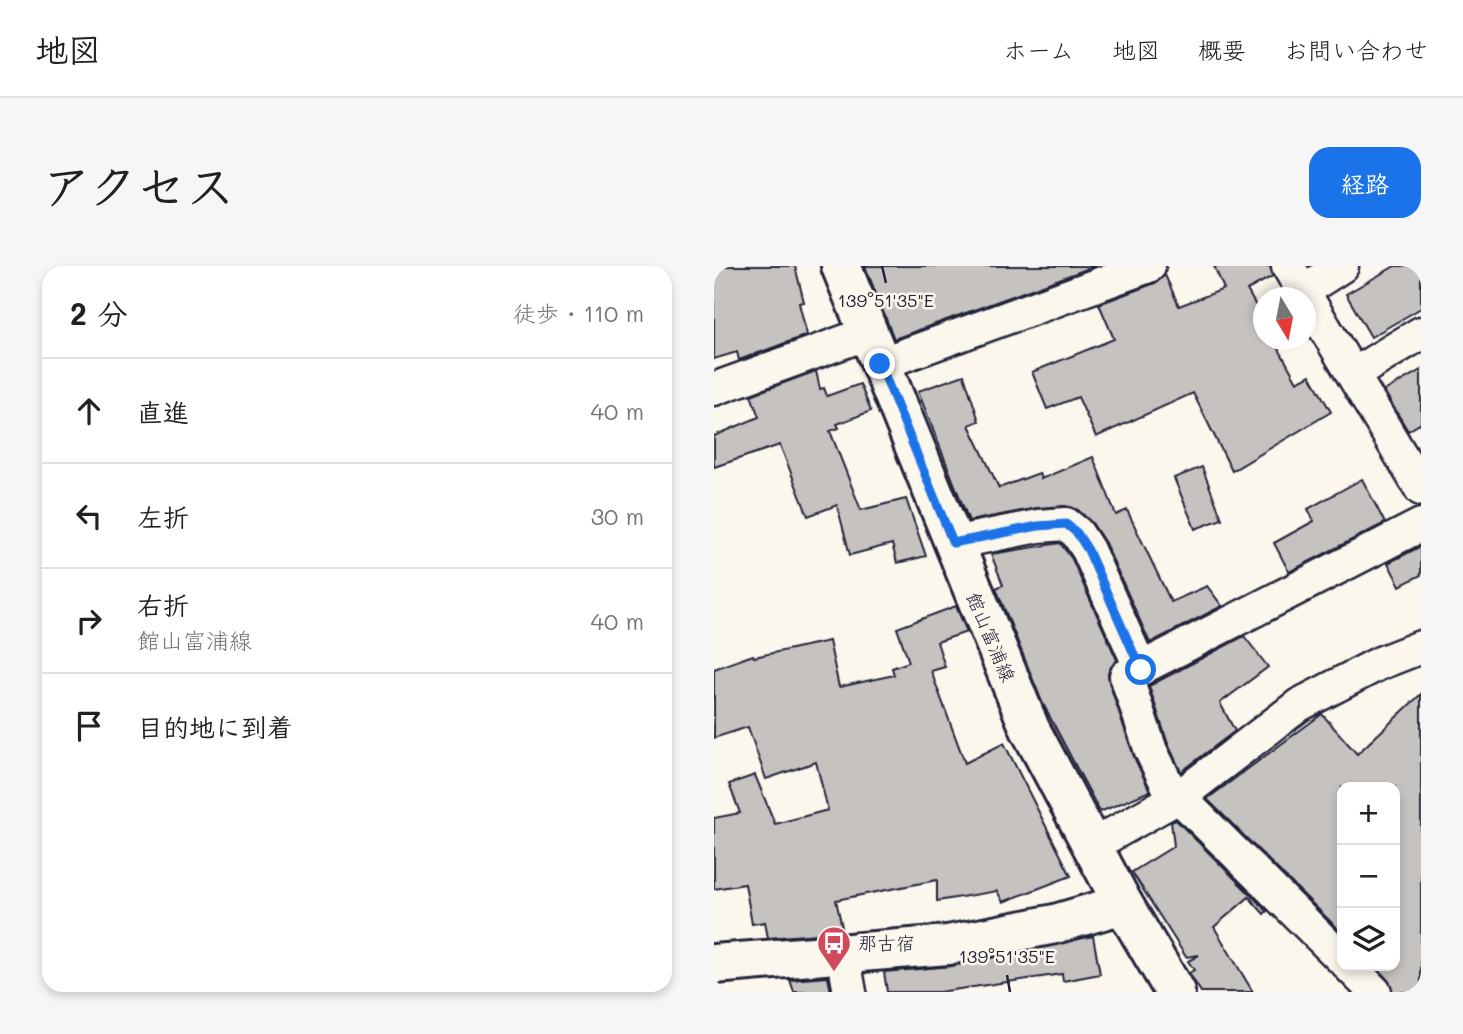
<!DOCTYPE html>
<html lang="ja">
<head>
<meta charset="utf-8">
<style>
  body { margin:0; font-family:Mali,"Klee One",sans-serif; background:#f6f6f6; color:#202124 }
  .controls { position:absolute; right:21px; bottom:21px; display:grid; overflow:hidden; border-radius:14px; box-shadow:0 4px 10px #0003 }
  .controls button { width:63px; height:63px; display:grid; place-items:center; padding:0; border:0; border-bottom:2px solid #e0e0e0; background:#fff; color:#202124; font:35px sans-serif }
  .compass { position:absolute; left:539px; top:21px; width:63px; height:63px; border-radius:50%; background:#fff; box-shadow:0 4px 10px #0003; rotate:170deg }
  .stop { position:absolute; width:21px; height:21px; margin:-16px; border:5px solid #1a73e8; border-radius:50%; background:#fff }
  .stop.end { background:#1a73e8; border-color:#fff; box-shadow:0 2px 7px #0008 }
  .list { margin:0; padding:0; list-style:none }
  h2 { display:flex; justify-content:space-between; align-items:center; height:91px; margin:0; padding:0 28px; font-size:30px }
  h2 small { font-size:23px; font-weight:400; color:#757577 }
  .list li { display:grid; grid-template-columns:46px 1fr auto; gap:21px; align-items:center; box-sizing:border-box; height:105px; padding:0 28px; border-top:2px solid #e0e0e0 }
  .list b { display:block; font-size:26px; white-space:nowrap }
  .list p { margin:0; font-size:23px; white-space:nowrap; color:#757577 }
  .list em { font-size:23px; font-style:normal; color:#757577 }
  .icon { flex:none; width:38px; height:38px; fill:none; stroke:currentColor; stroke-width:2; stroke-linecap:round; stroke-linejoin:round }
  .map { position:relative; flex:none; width:707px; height:726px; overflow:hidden; border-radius:21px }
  header { display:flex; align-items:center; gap:42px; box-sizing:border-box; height:98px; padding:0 35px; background:#fff; border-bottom:2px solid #e0e0e0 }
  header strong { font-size:33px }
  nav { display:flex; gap:38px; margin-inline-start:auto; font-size:24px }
  .intro { display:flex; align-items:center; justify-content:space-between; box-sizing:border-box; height:168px; padding:0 42px }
  h1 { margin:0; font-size:49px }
  .button { padding:18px 32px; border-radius:21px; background:#1a73e8; color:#fff; font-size:24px; font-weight:700 }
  main { display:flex; gap:42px; padding:0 42px }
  aside { flex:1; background:#fff; border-radius:21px; box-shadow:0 4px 10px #0003 }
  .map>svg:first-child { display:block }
</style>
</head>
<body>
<header>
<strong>地図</strong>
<nav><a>ホーム</a><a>地図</a><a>概要</a><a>お問い合わせ</a></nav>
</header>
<div class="intro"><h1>アクセス</h1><a class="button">経路</a></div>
<main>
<aside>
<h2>2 分<small>徒歩 · 110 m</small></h2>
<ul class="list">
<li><svg class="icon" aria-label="ahead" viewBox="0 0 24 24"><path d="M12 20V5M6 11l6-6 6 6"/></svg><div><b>直進</b></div><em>40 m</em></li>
<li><svg class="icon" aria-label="left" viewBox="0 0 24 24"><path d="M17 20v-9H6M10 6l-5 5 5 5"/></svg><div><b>左折</b></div><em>30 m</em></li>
<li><svg class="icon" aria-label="right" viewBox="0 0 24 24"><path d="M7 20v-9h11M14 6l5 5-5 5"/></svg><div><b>右折</b><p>館山富浦線</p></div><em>40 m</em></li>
<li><svg class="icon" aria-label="arrive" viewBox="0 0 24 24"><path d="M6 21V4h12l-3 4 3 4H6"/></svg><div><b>目的地に到着</b></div></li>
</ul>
</aside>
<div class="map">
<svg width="707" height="726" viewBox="0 0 707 726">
  <rect width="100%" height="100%" fill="#fbf7ec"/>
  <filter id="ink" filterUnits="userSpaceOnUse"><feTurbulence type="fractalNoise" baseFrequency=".0143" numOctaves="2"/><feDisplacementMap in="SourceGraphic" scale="14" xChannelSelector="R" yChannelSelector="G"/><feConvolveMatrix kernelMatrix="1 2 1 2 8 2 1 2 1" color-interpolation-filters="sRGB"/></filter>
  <g filter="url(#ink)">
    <g fill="#c6c2c0" stroke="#22223b" stroke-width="2">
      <polygon points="0,0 81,0 90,36 85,37 93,69 25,94 23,86 0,93"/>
      <polygon points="151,0 381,0 180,73"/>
      <polygon points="500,0 556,0 559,10 533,24 550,54 550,74 560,74 583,116 596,109 617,146 518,205 479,127 382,171 364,131 333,143 318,106 400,73 385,38 441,17 451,9 465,40 510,23"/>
      <polygon points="681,0 707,0 707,42 657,71 632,28"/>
      <polygon points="707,104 707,157 694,165 670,125"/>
      <polygon points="102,105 106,123 110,122 113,130 146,118 157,145 123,158 125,162 116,165 147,244 192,233 212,290 183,297 178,278 136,289 123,239 94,250 66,179 0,201 0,170 45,151 37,129"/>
      <polygon points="250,109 265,155 255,159 285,222 325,207 327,213 379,191 402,249 413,244 457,336 493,320 508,340 436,377 391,277 378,257 364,244 351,240 323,242 255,255 204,125"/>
      <polygon points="488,201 508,253 481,263 460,212"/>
      <polygon points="648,213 671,257 575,306 560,277 600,255 594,243"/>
      <polygon points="346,277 358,293 403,394 394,407 395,416 420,491 436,525 386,546 328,436 282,322 289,319 277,288"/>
      <polygon points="707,280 707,309 686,320 674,297"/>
      <polygon points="242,340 253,366 223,376 231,401 217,405 251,497 290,477 357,610 289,636 283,625 223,635 223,614 122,634 128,661 104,668 54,672 51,656 38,658 31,618 0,623 0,552 26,547 15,518 41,509 61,558 114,544 102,496 52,513 34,461 0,472 0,403 39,389 40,391 115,375 125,421 180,409 178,402 195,396 183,362"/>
      <polygon points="530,370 554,401 506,437 521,465 467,506 454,478 435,420"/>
      <polygon points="707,428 707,726 679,726 674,714 661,700 681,700 681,521 628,521 628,667 493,533 608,448 643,488"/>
      <polygon points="462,554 553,645 550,648 535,631 500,661 539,726 487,726 475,707 480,704 474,695 485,689 472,691 418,606 460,580 457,556"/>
      <polygon points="379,670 386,708 349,715 348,708 225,726 173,726 170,706 238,700"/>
      <polygon points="114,711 117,726 80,726 76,714"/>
    </g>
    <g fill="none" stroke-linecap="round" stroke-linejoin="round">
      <g stroke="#22223b" stroke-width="37">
        <g id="minor">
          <polyline points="574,0 707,223"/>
          <polyline points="589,25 628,0"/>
          <polyline points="166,98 435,0"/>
          <polyline points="640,108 707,67"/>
          <polyline points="0,123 154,67"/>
          <polyline points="239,277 324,260 352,258 363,267 374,284 427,403"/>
          <polyline points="379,579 466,530 585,439 666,397 707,381"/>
          <polyline points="129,688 136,726"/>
          <polyline points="628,693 454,520 437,485 412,410 707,259"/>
          <polyline points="635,700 661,726"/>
        </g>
      </g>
      <g stroke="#22223b" stroke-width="44">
        <g id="major">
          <polyline points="127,0 316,463 409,638 461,726"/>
          <polyline points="0,698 234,679 341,658 409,638"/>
        </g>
      </g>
      <use href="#minor" stroke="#fbf7ec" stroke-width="32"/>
      <use href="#major" stroke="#fbf7ec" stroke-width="38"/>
    </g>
  </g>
  <g fill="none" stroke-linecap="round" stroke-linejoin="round" filter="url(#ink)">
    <polyline stroke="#1a73e8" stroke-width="9" points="166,98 239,277 324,260 352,258 363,267 374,284 427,404"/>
  </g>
  <path fill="none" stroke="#22223b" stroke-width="2.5" d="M168 0 172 17M293 709 296 726"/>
  <defs>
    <g id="bus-pin" transform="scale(1.75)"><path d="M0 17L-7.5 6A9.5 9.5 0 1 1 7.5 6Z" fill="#d1495b" stroke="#fbf7ec"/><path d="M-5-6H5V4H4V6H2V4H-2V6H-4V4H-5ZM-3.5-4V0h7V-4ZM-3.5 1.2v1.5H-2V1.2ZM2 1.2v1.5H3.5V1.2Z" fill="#fff"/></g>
  </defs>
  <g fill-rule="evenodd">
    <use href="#bus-pin" x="120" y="677"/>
  </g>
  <g text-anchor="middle" stroke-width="5" stroke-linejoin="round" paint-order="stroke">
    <g font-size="19" fill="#22223b" stroke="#fbf7ec">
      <text transform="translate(277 371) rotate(67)" y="7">館山富浦線</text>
    </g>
    <g font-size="19" fill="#22223b" stroke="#fbf7ec" text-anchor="start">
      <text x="144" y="684">那古宿</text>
    </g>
  </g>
  <g font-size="18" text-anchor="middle" fill="#22223b" stroke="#fbf7ec" stroke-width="5" stroke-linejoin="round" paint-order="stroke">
    <text x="172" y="41">139°51'35"E</text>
    <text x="293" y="697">139°51'35"E</text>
  </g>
</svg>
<div class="controls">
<button>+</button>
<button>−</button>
<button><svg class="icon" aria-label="layers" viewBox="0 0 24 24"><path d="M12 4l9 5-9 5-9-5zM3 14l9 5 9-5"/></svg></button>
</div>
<svg class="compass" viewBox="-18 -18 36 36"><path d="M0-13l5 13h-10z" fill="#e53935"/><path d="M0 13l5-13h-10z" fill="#757577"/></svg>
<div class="stop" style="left:427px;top:404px"></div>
<div class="stop end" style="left:166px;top:98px"></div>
</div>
</main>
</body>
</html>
